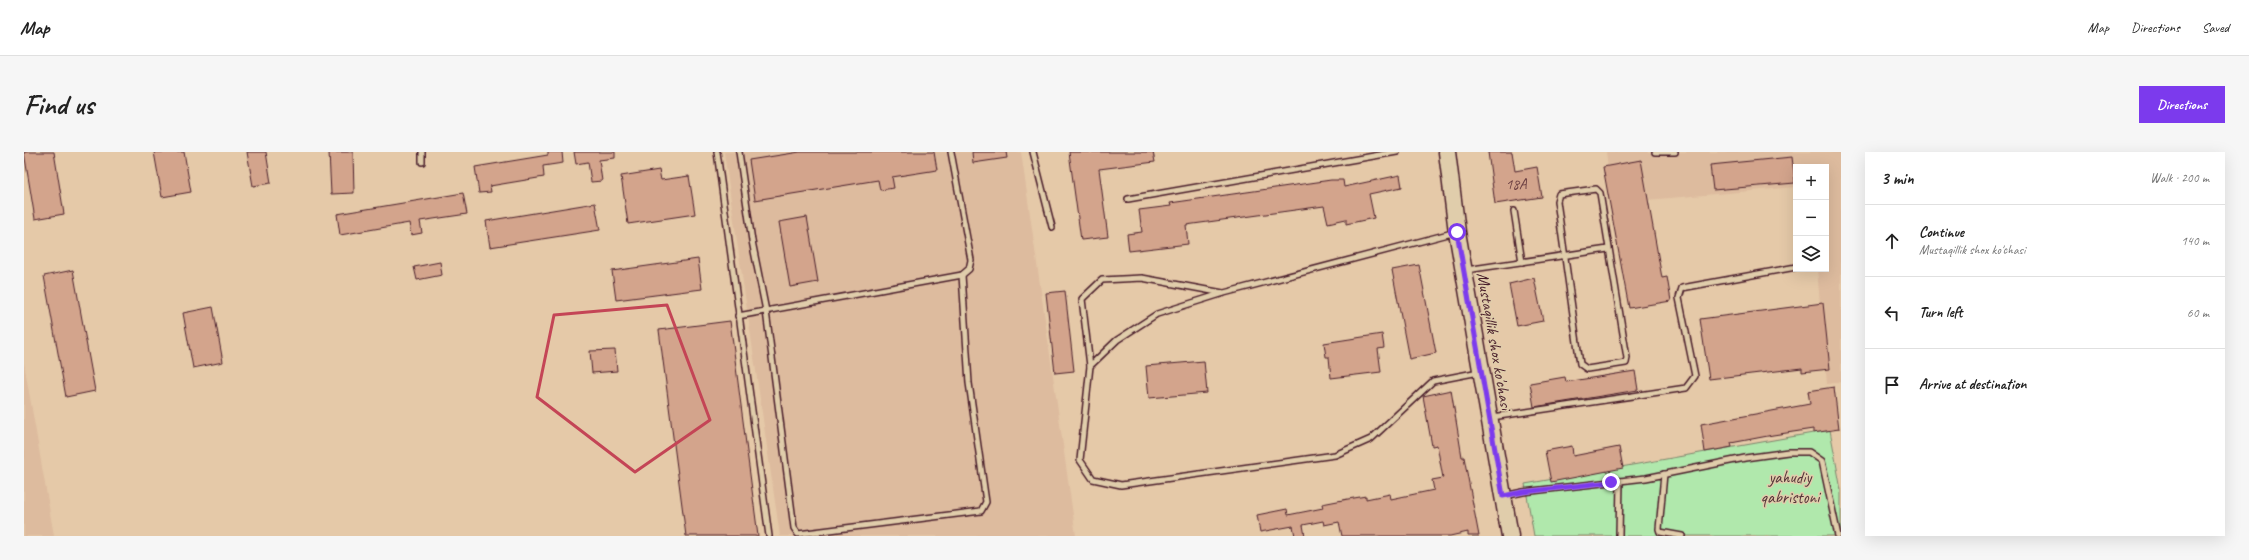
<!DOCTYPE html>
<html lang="en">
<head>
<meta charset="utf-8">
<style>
  body { margin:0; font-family:Caveat,sans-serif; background:#f6f6f6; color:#222 }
  .controls { position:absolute; right:12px; top:12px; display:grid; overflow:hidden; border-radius:0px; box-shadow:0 4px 16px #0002 }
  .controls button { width:36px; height:36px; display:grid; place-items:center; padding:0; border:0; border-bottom:1px solid #e0e0e0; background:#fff; color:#222; font:20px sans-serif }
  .stop { position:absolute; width:12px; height:12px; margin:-9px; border:3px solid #7c3aed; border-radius:50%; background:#fff }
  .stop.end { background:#7c3aed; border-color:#fff; box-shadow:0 1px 4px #0008 }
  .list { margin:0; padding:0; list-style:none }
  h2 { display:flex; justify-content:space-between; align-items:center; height:52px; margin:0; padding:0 16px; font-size:17px }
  h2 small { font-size:13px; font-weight:400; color:#767676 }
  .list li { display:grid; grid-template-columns:26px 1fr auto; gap:12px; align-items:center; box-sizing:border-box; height:72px; padding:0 16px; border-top:1px solid #e0e0e0 }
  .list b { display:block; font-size:15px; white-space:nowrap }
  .list p { margin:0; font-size:13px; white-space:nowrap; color:#767676 }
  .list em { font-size:13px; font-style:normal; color:#767676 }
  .icon { flex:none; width:22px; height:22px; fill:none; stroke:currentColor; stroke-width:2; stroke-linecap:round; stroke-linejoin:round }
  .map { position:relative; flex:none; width:1817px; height:384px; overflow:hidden; border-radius:0px }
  header { display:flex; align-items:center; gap:24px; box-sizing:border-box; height:56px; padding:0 20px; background:#fff; border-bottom:1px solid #e0e0e0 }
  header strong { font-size:19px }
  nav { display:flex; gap:22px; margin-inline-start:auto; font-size:14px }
  .intro { display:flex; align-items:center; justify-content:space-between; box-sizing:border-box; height:96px; padding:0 24px }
  h1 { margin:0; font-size:28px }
  .button { padding:10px 18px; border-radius:0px; background:#7c3aed; color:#fff; font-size:14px; font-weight:700 }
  main { display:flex; gap:24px; padding:0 24px }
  aside { flex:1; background:#fff; border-radius:0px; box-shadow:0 4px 16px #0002 }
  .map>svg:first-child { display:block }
</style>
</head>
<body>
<header>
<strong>Map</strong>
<nav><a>Map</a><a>Directions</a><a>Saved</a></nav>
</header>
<div class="intro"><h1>Find us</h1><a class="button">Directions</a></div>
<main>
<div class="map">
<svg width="1817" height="384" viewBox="0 0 1817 384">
  <rect width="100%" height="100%" fill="#e5c9a8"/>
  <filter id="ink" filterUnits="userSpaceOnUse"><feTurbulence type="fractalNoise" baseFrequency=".025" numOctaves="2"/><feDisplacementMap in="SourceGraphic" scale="8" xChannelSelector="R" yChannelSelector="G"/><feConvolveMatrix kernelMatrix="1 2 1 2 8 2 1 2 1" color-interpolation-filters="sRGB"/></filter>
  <g filter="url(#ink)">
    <g fill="#ddbb9e">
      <polygon points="700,0 997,0 1052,384 756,384"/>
      <polygon points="1582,0 1817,0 1817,230 1803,232 1793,117 1802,117 1802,15 1772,15 1772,35 1588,51"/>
      <polygon points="0,211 30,384 0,384"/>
    </g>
    <polygon fill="#b0e8ac" stroke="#7d846c" points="1806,278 1817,338 1817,384 1510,384 1501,332"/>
    <g fill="#d3a48c" stroke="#4a1f2b">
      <polygon points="0,0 30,0 40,62 11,67"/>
      <polygon points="130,0 160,0 167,40 138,45"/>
      <polygon points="223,0 242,0 247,31 229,34"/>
      <polygon points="305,0 329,0 330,41 307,42"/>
      <polygon points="524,0 538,0 539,11 519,14 520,25 466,34 467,40 455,41 451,15 524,3"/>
      <polygon points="550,0 591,0 591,6 575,8 578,29 567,30 564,10 552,12"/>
      <polygon points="776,0 910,0 913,18 868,25 870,36 856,38 854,28 731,48 725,8"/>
      <polygon points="948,0 982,0 983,6 949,11"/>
      <polygon points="1045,0 1129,0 1131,10 1075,17 1084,85 1057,88"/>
      <polygon points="1464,0 1488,0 1491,19 1513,15 1518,45 1471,52"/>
      <polygon points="1768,5 1771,31 1689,38 1686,13"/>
      <polygon points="1617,8 1638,126 1643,125 1647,149 1605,156 1579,15"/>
      <polygon points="635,18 637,28 665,24 671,62 604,72 597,24"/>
      <polygon points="1376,23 1378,35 1345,42 1350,66 1322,72 1322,67 1304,71 1300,54 1162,73 1164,92 1105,99 1103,82 1118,80 1115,58 1147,54 1146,51 1307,28 1319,28 1320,35"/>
      <polygon points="439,41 443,62 396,69 398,81 387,83 385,71 316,83 313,62"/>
      <polygon points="571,51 576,78 466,95 462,69"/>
      <polygon points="783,65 794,130 766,135 755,70"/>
      <polygon points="674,107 678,137 592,148 588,119"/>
      <polygon points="416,110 418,123 393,128 390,115"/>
      <polygon points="1395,113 1412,201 1385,207 1368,118"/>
      <polygon points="49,118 71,239 42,245 20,124"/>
      <polygon points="1510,126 1519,169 1493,174 1485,132"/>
      <polygon points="1041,139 1050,219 1031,221 1022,141"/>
      <polygon points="1799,151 1806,217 1778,220 1778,216 1685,227 1676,167"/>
      <polygon points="189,155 199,210 169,216 159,161"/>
      <polygon points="706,169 734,384 662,384 635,178"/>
      <polygon points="1358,182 1360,196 1354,197 1357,220 1307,226 1305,205 1302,205 1300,191"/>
      <polygon points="591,198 593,219 568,221 566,199"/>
      <polygon points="1180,209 1183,241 1125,246 1122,214"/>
      <polygon points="1611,219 1614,238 1510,255 1506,231 1541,225 1542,230"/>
      <polygon points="1810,235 1815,277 1789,281 1789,277 1749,283 1707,291 1708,295 1681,300 1677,272 1786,252 1784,239"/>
      <polygon points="1427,238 1438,305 1440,305 1455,384 1444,384 1444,380 1426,384 1318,384 1315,370 1300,373 1299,369 1279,373 1281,384 1271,384 1269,374 1236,380 1233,363 1263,357 1264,363 1299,356 1298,352 1324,347 1342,344 1342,347 1366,342 1367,347 1410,338 1408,328 1419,326 1413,293 1408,294 1399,244"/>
      <polygon points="1548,294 1549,304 1595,295 1599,316 1527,330 1521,299"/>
    </g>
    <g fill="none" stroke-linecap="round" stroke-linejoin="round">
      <g stroke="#4a1f2b" stroke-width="8">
        <g id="lane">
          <polyline points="693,0 745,384"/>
          <polyline points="715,0 728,89 742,159 770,376 774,382 957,359 962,350 945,231 938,123"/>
          <polyline points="1009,0 1028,75"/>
          <polyline points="1631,0 1651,0"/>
          <polyline points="398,10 398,0"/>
          <polygon points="1572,37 1576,41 1603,206 1602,211 1563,217 1556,212 1533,49 1535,42"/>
          <polyline points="1104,47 1373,0"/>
          <polyline points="1490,59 1498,110"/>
          <polyline points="1432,80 1200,141 1133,162 1093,188 1066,214 1056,308 1069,327 1097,333 1311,303 1347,287 1409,229 1455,220"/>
          <polyline points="1442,118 1584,97"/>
          <polyline points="714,164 938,123 945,117 947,108 927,0"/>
          <polyline points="1066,214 1058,147 1078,128 1118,126 1199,141"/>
          <polyline points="1468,265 1662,236 1671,224 1655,146 1658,136 1772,115"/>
          <polyline points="1640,322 1635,377 1636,380 1658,384"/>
          <polyline points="1480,344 1499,340 1622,326 1721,306 1764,300 1785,300 1798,309 1814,384"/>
          <polyline points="1595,384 1596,329"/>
        </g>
      </g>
      <g stroke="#4a1f2b" stroke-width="19">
        <polyline id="primary" points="1423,0 1433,80 1486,384"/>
      </g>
      <use href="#lane" stroke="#e0cdab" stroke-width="5"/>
      <use href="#primary" stroke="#e0cdab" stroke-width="16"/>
    </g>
  </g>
  <g fill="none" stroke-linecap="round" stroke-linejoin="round" filter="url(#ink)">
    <polyline stroke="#7c3aed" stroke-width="5" points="1433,80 1479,344 1499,340 1587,330"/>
  </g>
  <path fill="none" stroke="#c44556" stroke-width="3" stroke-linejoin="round" d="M643 153 686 268 611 320 513 245 530 163Z"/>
  <g text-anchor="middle" stroke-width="3" stroke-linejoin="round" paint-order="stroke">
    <g font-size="15" fill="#6c4043">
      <text x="1492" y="37">18A</text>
    </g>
    <g font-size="17" fill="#4a1f2b" stroke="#e0cdab">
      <text transform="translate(1471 189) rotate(80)" y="6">Mustaqillik shox ko'chasi</text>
    </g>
    <g font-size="17" fill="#543338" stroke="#e0cdab">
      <text x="1766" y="331">yahudiy<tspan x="1766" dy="20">qabristoni</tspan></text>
    </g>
  </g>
</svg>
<div class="controls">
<button>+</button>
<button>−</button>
<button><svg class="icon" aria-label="layers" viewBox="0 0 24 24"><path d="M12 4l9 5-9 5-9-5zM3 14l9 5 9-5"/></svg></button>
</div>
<div class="stop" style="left:1433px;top:80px"></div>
<div class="stop end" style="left:1587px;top:330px"></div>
</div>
<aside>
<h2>3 min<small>Walk · 200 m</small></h2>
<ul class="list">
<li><svg class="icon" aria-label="ahead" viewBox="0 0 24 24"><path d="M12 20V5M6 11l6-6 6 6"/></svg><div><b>Continue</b><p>Mustaqillik shox ko'chasi</p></div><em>140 m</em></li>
<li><svg class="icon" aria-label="left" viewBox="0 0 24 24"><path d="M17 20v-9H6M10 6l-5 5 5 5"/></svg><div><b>Turn left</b></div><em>60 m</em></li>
<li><svg class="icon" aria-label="arrive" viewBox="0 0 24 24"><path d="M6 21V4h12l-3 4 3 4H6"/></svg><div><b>Arrive at destination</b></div></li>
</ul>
</aside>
</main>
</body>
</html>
